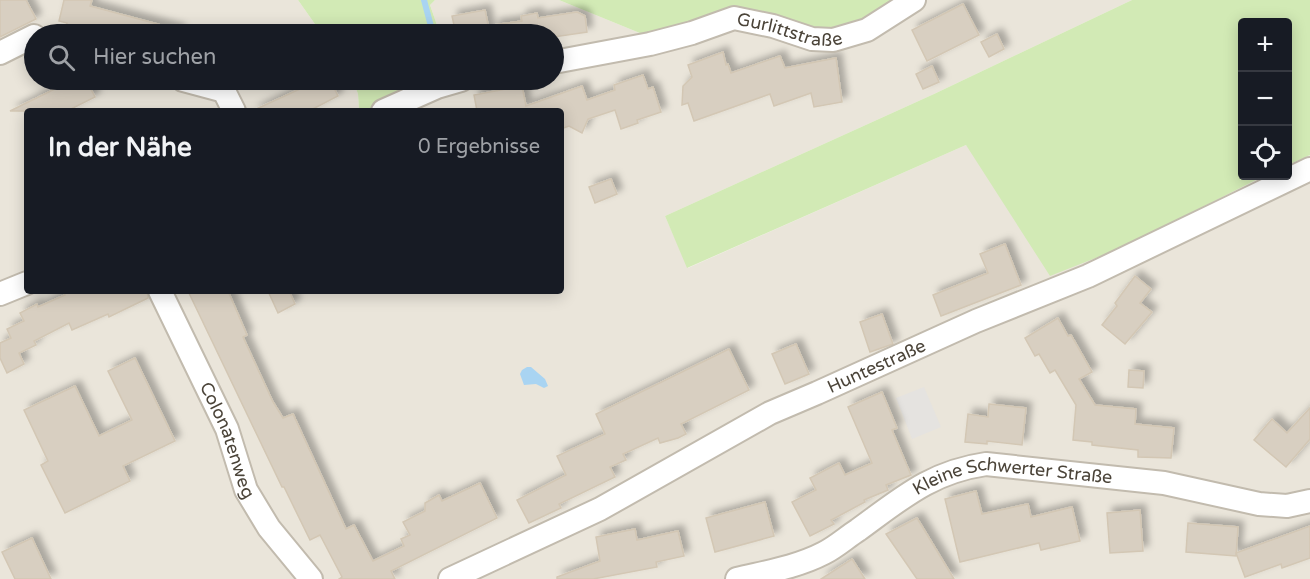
<!DOCTYPE html>
<html lang="de">
<head>
<meta charset="utf-8">
<style>
  body { margin:0; font-family:"Varela Round",sans-serif; background:#20242c; color:#f1f3f6 }
  .controls { position:absolute; right:18px; top:18px; display:grid; overflow:hidden; border-radius:6px; box-shadow:0 3px 15px #0003 }
  .controls button { width:54px; height:54px; display:grid; place-items:center; padding:0; border:0; border-bottom:2px solid #363941; background:#171b24; color:#f1f3f6; font:30px sans-serif }
  .list { margin:0; padding:0; list-style:none }
  h2 { display:flex; justify-content:space-between; align-items:center; height:78px; margin:0; padding:0 24px; font-size:26px }
  h2 small { font-size:20px; font-weight:400; color:#9ea1a6 }
  .icon { flex:none; width:33px; height:33px; fill:none; stroke:currentColor; stroke-width:2; stroke-linecap:round; stroke-linejoin:round }
  .map { position:relative; flex:none; width:1310px; height:579px; overflow:hidden }
  .search { position:absolute; background:#171b24; box-shadow:0 3px 15px #0003; left:24px; top:24px; width:540px; height:66px; display:flex; align-items:center; gap:15px; box-sizing:border-box; padding:0 21px; border-radius:33px; color:#9ea1a6; font-size:22px }
  .panel { position:absolute; background:#171b24; box-shadow:0 3px 15px #0003; left:24px; top:108px; width:540px; height:186px; border-radius:6px }
  .map>svg:first-child { display:block }
</style>
</head>
<body>
<div class="map">
<svg width="1310" height="579" viewBox="0 0 1310 579">
  <defs>
    <filter id="shadow"><feDropShadow dx="5.5" dy="-5.5" stdDeviation="3" flood-color="#0004"/></filter>
  </defs>
  <rect width="100%" height="100%" fill="#f6f3ec"/>
  <path fill="#eae5da" fill-rule="evenodd" d="M0 0H298L322 34H34V80H353L358 94 359 109 434 80H554V34H440L430 5 435 0H559L652 38 901 0H1132L934 94 665 216 688 268 966 145 1121 248 1264 176H1288V165L1310 155V579H0ZM27 111H561V291H27Z"/>
  <g fill="#d2eab5">
    <polygon points="298,0 435,0 430,5 440,34 322,34"/>
    <polygon points="559,0 901,0 884,14 831,34 735,12 652,38"/>
    <polygon points="1132,0 1310,0 1310,155 1288,165 1288,22 1242,22 1242,176 1264,176 1121,248 1050,276 966,145 687,268 665,216 934,94"/>
    <polygon points="353,80 424,80 425,82 365,111 359,109 358,94"/>
  </g>
  <polygon fill="#e5e3e0" points="924,387 941,427 912,439 896,398"/>
  <polygon fill="#a9d4f2" points="527,367 531,367 545,379 548,386 544,388 536,384 524,385 520,374 522,370"/>
  <g fill="none" stroke-linecap="round" stroke-linejoin="round">
    <polyline stroke="#a9d4f2" stroke-width="6" points="424,0 433,34"/>
  </g>
  <g fill="#d8cfc1" stroke="#d3c7b4" stroke-width="1.5" filter="url(#shadow)">
    <polygon points="0,0 26,0 36,19 0,37"/>
    <polygon points="64,0 92,0 90,6 180,30 179,34 91,34 66,28 67,23 59,21"/>
    <polygon points="963,4 979,35 927,61 912,30"/>
    <polygon points="485,10 490,34 456,34 452,16"/>
    <polygon points="577,12 585,16 587,32 554,37 554,34 495,34 494,25 522,21 521,16 537,13 538,18"/>
    <polygon points="997,34 1004,49 989,57 981,42"/>
    <polygon points="723,52 726,65 728,64 731,73 780,56 785,68 836,58 842,102 814,107 811,93 774,106 770,94 694,121 688,103 682,105 683,86 692,77 688,65"/>
    <polygon points="932,66 939,82 923,89 916,74"/>
    <polygon points="643,75 648,89 653,87 661,112 637,120 638,123 621,129 615,110 588,119 582,133 569,126 561,129 561,111 477,111 474,95 522,86 526,106 582,86 587,100 615,90 614,85"/>
    <polygon points="55,80 86,80 95,97 67,111 10,111 59,87"/>
    <polygon points="295,80 330,80 338,96 309,111 252,111 300,89"/>
    <polygon points="611,179 617,194 595,203 589,187"/>
    <polygon points="1005,244 1021,285 941,316 933,295 988,273 980,254"/>
    <polygon points="1135,276 1151,289 1140,303 1152,312 1125,344 1102,325 1117,306 1115,303"/>
    <polygon points="64,291 147,291 148,298 109,317 108,314 72,330 69,323 34,341 36,345 19,353 24,364 7,373 0,358 0,343 11,338 7,329 24,321 20,313 37,304 38,307 65,295"/>
    <polygon points="188,291 228,291 247,335 243,337 273,402 283,418 293,414 346,529 354,525 373,561 404,546 401,539 410,535 403,522 425,511 425,503 439,495 442,501 480,483 497,518 391,571 395,579 339,579 342,577 320,535 310,540 284,487 282,487"/>
    <polygon points="268,291 289,291 295,304 278,313"/>
    <polygon points="882,314 893,344 870,352 860,322"/>
    <polygon points="1058,318 1068,336 1071,335 1092,372 1079,379 1095,405 1136,409 1135,424 1174,428 1171,458 1138,457 1138,450 1092,445 1092,442 1073,440 1076,405 1055,370 1050,373 1039,354 1035,356 1025,338"/>
    <polygon points="796,344 809,374 785,384 772,354"/>
    <polygon points="729,349 749,390 681,424 686,434 678,438 660,443 658,438 623,454 626,460 610,467 615,477 559,504 561,508 529,523 517,500 566,475 557,456 605,434 596,414"/>
    <polygon points="135,358 175,441 123,466 130,481 65,513 41,465 48,461 24,410 75,386 99,436 132,420 108,371"/>
    <polygon points="1129,370 1144,371 1143,388 1128,387"/>
    <polygon points="882,392 897,428 892,430 911,475 886,485 888,490 864,500 865,502 831,520 834,524 810,536 792,502 816,490 810,478 839,463 845,475 872,463 848,407"/>
    <polygon points="989,404 1026,408 1022,445 987,441 987,444 965,442 968,414 988,417"/>
    <polygon points="1310,408 1310,439 1286,467 1254,440 1272,419 1287,433"/>
    <polygon points="976,491 982,514 1028,504 1031,517 1072,507 1080,541 1041,550 1039,543 960,562 945,499"/>
    <polygon points="765,502 774,536 715,552 706,518"/>
    <polygon points="1140,510 1143,551 1110,553 1107,513"/>
    <polygon points="917,518 954,579 917,579 886,534"/>
    <polygon points="1188,523 1238,527 1236,556 1186,552"/>
    <polygon points="1310,526 1310,558 1282,568 1281,564 1245,577 1236,553"/>
    <polygon points="635,529 637,540 678,531 684,556 656,562 657,567 593,579 557,579 557,577 600,561 596,537"/>
    <polygon points="32,538 51,579 15,579 2,552"/>
    <polygon points="852,559 865,579 821,579"/>
  </g>
  <g fill="none" stroke-linecap="round" stroke-linejoin="round">
    <g stroke="#c2bbae" stroke-width="26">
      <g id="street">
        <polyline points="0,53 34,36"/>
        <path id="s1" d="M554 62 650 44 692 33 734 18 773 26 812 39 833 40 867 30 914 0"/>
        <polyline points="183,80 224,91 234,111"/>
        <polyline points="383,111 437,87 461,80"/>
        <path id="s2" d="M160 291 227 429 246 490 269 528 311 579"/>
        <polyline points="0,294 27,283"/>
        <path id="s3" d="M450 579 600 509 770 413 817 393 976 321 1088 276 1310 169"/>
        <path id="s4" d="M737 579C766 572 797 567 824 553 836 547 847 537 858 530 902 498 931 472 986 464L1164 483 1259 504 1287 506 1310 501"/>
      </g>
    </g>
    <use href="#street" stroke="#fff" stroke-width="22"/>
  </g>
  <g text-anchor="middle" stroke-width="4.5" stroke-linejoin="round" paint-order="stroke">
    <g font-size="18" fill="#4b4439" stroke="#fff">
      <text dy="6" stroke="none"><textPath href="#s1" startOffset="243">Gurlittstraße</textPath></text>
      <text dy="6" stroke="none"><textPath href="#s3" startOffset="477">Huntestraße</textPath></text>
      <text dy="6" stroke="none"><textPath href="#s2" startOffset="164">Colonatenweg</textPath></text>
      <text dy="6" stroke="none"><textPath href="#s4" startOffset="303">Kleine Schwerter Straße</textPath></text>
    </g>
  </g>
</svg>
<div class="controls">
<button>+</button>
<button>−</button>
<button><svg class="icon" aria-label="locate" viewBox="0 0 24 24"><circle cx="12" cy="12" r="6"/><path d="M12 2v4M12 18v4M2 12h4M18 12h4"/></svg></button>
</div>
<div class="search"><svg class="icon" aria-label="search" viewBox="0 0 24 24"><circle cx="10" cy="10" r="6"/><path d="M15 15l6 6"/></svg>Hier suchen</div>
<section class="panel">
<h2>In der Nähe<small>0 Ergebnisse</small></h2>
<ul class="list">
</ul>
</section>
</div>
</body>
</html>
